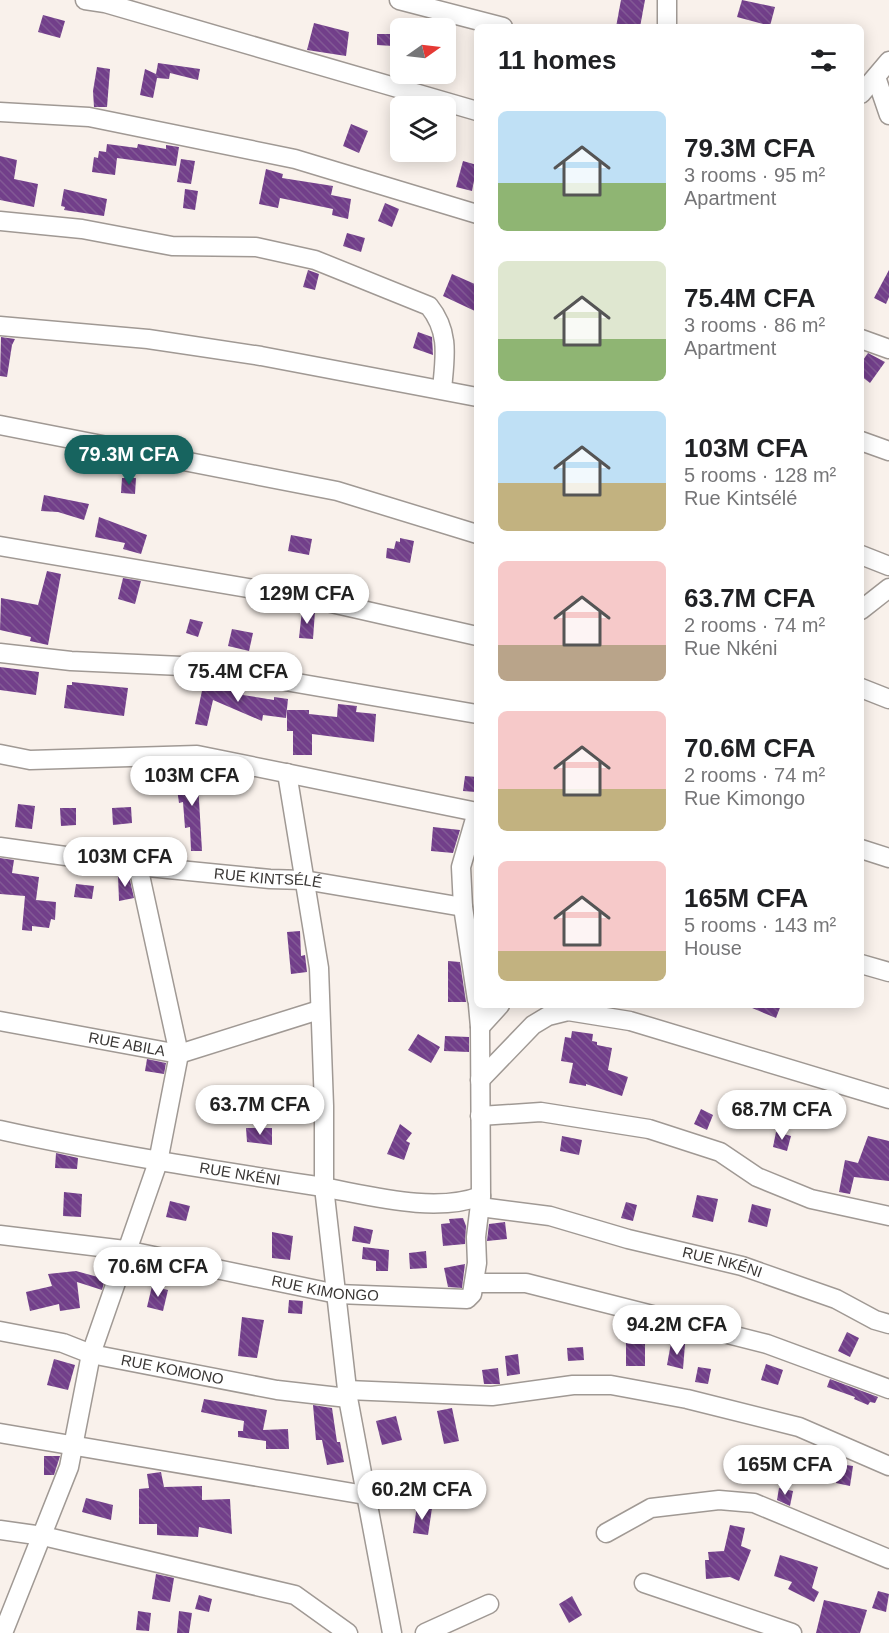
<!DOCTYPE html>
<meta charset="utf-8">
<style>
:root{--surface:#fff;--page:#f6f6f6;--text:#202124;--muted:#757577;--accent:#17645f}
body{margin:0;font-family:Arial,sans-serif;background:var(--page);color:var(--text);height:100vh;display:flex;flex-direction:column;font-size:22px;white-space:nowrap}
*{box-sizing:border-box;margin:0}
p{font-size:20px;color:var(--muted)}
.icon{flex:none;width:33px;height:33px;fill:none;stroke:currentColor;stroke-width:2;stroke-linecap:round;stroke-linejoin:round}
.map{position:relative;flex:1;overflow:hidden}
.side{position:absolute;left:474px;top:24px;width:390px;height:984px;display:flex;flex-direction:column;background:var(--surface);border-radius:9px;box-shadow:0 3px 15px #0003}
.side>*{flex:none}
.needle{width:39px;rotate:76deg}
.tools{position:absolute;left:390px;top:18px;display:grid;gap:12px}
.tools a{display:grid;place-items:center;width:66px;height:66px;border-radius:9px;background:var(--surface);box-shadow:0 3px 15px #0003;font-size:30px}
.price{position:absolute;translate:-50% -51px;padding:0 14px;border-radius:21px;background:#fff;color:#222;font-size:20px;line-height:39px;filter:drop-shadow(0 2px 3px #0008)}
.price::after{content:'';position:absolute;left:50%;top:36px;width:18px;height:14px;margin-left:-9px;background:inherit;clip-path:polygon(0 0,100% 0,50% 100%)}
.price.current{background:var(--accent);color:#fff}
ul{padding:0;list-style:none}
li{display:flex;align-items:center;gap:18px;height:150px;padding:0 24px}
li span{display:grid;place-items:center;flex:none;width:168px;height:120px;border-radius:9px;color:#555}
li>.icon{margin-inline-start:auto}
span .icon{width:72px;height:72px;fill:#fffc;stroke-width:1}
li b{font-size:26px}
h2{display:flex;justify-content:space-between;align-items:center;height:72px;padding:0 24px;font-size:26px}
.map>svg:first-child{display:block}
</style>
<div class="map">
<svg width="889" height="1633" viewBox="0 0 889 1633">
<defs>
<pattern id="building-back-hatch" width="6" height="6" patternUnits="userSpaceOnUse" patternTransform="scale(1.5)"><rect width="6" height="6" fill="#723f8a"/><path d="M-1 5l2 2M0 0l6 6M5-1l2 2" fill="none" stroke="#825995"/></pattern>
</defs>
<rect width="100%" height="100%" fill="#f9f1eb"/>
<g fill="url(#building-back-hatch)">
<path d="M621,0H645L640,27H616Z"/>
<path d="M742,0L775,7L770,26L737,17Z"/>
<path d="M43,15L65,21L60,38L38,32Z"/>
<path d="M314,23L349,32L346,56L307,50Z"/>
<path d="M377,34H393V46L377,45Z"/>
<path d="M158,63L200,69L198,80L170,73L169,79L157,78L153,98L140,95L145,69L156,74Z"/>
<path d="M97,67L110,69L107,107H94L93,91Z"/>
<path d="M351,124L368,131L359,153L343,146Z"/>
<path d="M107,144L137,148L138,144L166,149V145L179,147L176,166L117,158L115,175L92,172L94,157L98,158L99,151L106,152Z"/>
<path d="M0,156L17,160L14,179L38,184L34,207L0,200Z"/>
<path d="M181,159L195,161L191,184L177,182Z"/>
<path d="M463,161L477,165L472,191L456,187Z"/>
<path d="M266,169L283,174L282,178L333,186L331,195L351,199L348,219L332,215L333,209L280,198L278,208L259,204Z"/>
<path d="M64,189L107,199L104,216L64,210L65,207L61,206Z"/>
<path d="M185,189L198,191L195,210L183,208Z"/>
<path d="M385,203L399,209L392,227L378,221Z"/>
<path d="M347,233L365,238L361,252L343,246Z"/>
<path d="M308,270L319,274L315,290L303,287Z"/>
<path d="M889,270V297L886,304L874,298Z"/>
<path d="M452,274L477,285V312L443,296Z"/>
<path d="M418,332L432,337L433,355L413,348Z"/>
<path d="M1,337L15,339L12,345L7,377L0,376Z"/>
<path d="M868,353L885,362L870,383L861,376V363Z"/>
<path d="M122,478H136L135,494L121,493Z"/>
<path d="M44,495L89,504L84,520L58,512L41,511Z"/>
<path d="M99,517L147,535L141,554L123,549L125,543L95,537Z"/>
<path d="M291,535L312,539L309,555L288,551Z"/>
<path d="M400,538L414,541L410,563L386,558L387,548L394,549L396,541L400,542Z"/>
<path d="M47,571L61,574L48,645L30,641L31,637L0,630L1,598L38,605Z"/>
<path d="M123,578L141,581L135,604L118,599Z"/>
<path d="M302,610L315,611L313,639L299,638Z"/>
<path d="M190,619L203,622L198,637L186,633Z"/>
<path d="M232,629L253,633L249,651L228,646Z"/>
<path d="M0,667L39,672L36,695L0,690Z"/>
<path d="M207,679L217,681L216,685L232,691L235,684L246,689L243,695L274,700V697L288,699L286,718L263,715L262,721L213,700L207,726L195,724L203,686L205,687Z"/>
<path d="M72,682L128,688L124,716L64,708L67,685H72Z"/>
<path d="M338,704L357,706L356,712L376,714L374,742L312,734V755H293V731H287V710H309V714L337,717Z"/>
<path d="M197,766L202,851H191L190,827L185,828L183,802L179,803L177,789L186,788V767Z"/>
<path d="M465,776L477,777L476,792L463,791Z"/>
<path d="M18,804L35,806L32,829L15,827Z"/>
<path d="M131,807L132,823L113,825L112,808Z"/>
<path d="M60,808H76V825L61,826Z"/>
<path d="M433,827L460,830L453,853L431,851Z"/>
<path d="M0,858L14,860L12,873L39,877L36,900L56,902L55,920L51,919L49,928L32,926V931L22,930L25,896L0,894Z"/>
<path d="M118,875L129,876L134,898L119,901Z"/>
<path d="M76,884L94,886L92,899L74,897Z"/>
<path d="M300,931L301,956L305,955L307,972L291,974L287,932Z"/>
<path d="M448,961L460,962L466,1002H448Z"/>
<path d="M745,1005H781L776,1018Z"/>
<path d="M572,1031L593,1034L592,1041L597,1042V1045L612,1048L608,1070L628,1077L622,1096L586,1084V1086L569,1083L573,1063L561,1061L565,1037L571,1038Z"/>
<path d="M418,1034L440,1047L431,1063L408,1050Z"/>
<path d="M445,1036L469,1037V1052L444,1051Z"/>
<path d="M147,1059L166,1063L164,1074L145,1071Z"/>
<path d="M753,1094L767,1099L761,1113L747,1108Z"/>
<path d="M701,1109L713,1115L707,1130L694,1124Z"/>
<path d="M400,1124L412,1133L406,1141L410,1143L404,1160L387,1154Z"/>
<path d="M246,1128H272V1145L247,1142Z"/>
<path d="M776,1132L791,1136L787,1151L773,1147Z"/>
<path d="M562,1136L582,1140L579,1155L560,1151Z"/>
<path d="M868,1136L889,1141V1181L854,1177L850,1194L839,1192L845,1160L858,1163Z"/>
<path d="M56,1153L78,1158L77,1169L55,1168Z"/>
<path d="M64,1192L82,1194L81,1217L63,1216Z"/>
<path d="M697,1195L718,1199L713,1222L692,1217Z"/>
<path d="M170,1201L190,1206L186,1221L166,1217Z"/>
<path d="M626,1202L637,1205L633,1221L621,1218Z"/>
<path d="M752,1204L771,1209L767,1227L748,1222Z"/>
<path d="M463,1218L466,1226L465,1244L443,1246L441,1224L450,1223L449,1219Z"/>
<path d="M505,1222L507,1239L487,1241L489,1224Z"/>
<path d="M354,1226L373,1230L370,1244L352,1241Z"/>
<path d="M272,1232L293,1236L290,1260L272,1258Z"/>
<path d="M363,1247L389,1250L388,1271H376V1261L362,1259Z"/>
<path d="M426,1251L427,1268L410,1269L409,1253Z"/>
<path d="M465,1264L462,1288L448,1287L444,1268Z"/>
<path d="M76,1271L105,1279L102,1290L77,1282L80,1308L60,1311L59,1304L30,1311L26,1292L52,1286L48,1274Z"/>
<path d="M152,1286L168,1290L163,1311L147,1307Z"/>
<path d="M289,1300L303,1301L302,1314L288,1313Z"/>
<path d="M242,1317L264,1320L257,1358L238,1356Z"/>
<path d="M847,1332L859,1338L850,1357L838,1351Z"/>
<rect x="626" y="1342" width="19" height="24"/>
<path d="M671,1343L685,1344L683,1369L667,1365Z"/>
<path d="M583,1347L584,1360L568,1361L567,1348Z"/>
<path d="M518,1354L520,1374L507,1376L505,1356Z"/>
<path d="M54,1359L75,1365L68,1390L47,1385Z"/>
<path d="M766,1364L783,1370L778,1385L761,1380Z"/>
<path d="M698,1367L711,1369L708,1384L695,1382Z"/>
<path d="M498,1368L500,1384H484L482,1370Z"/>
<path d="M830,1379L878,1397L875,1403L870,1402L868,1405L854,1399L855,1397L827,1387Z"/>
<path d="M204,1399L267,1410L263,1430L288,1429L289,1449H266V1441L238,1437V1431H243L244,1421L201,1412Z"/>
<path d="M313,1405L332,1408L337,1442H340L344,1462L327,1465L322,1440H316Z"/>
<path d="M452,1408L459,1441L444,1444L437,1411Z"/>
<path d="M396,1416L402,1440L382,1445L376,1421Z"/>
<path d="M793,1449L811,1457L804,1475L786,1467Z"/>
<path d="M44,1456H60L54,1475H44Z"/>
<path d="M839,1464L853,1466L850,1486L836,1483Z"/>
<path d="M161,1472L164,1487L202,1486V1500L230,1499L232,1534L199,1527L198,1537L157,1535V1524H139V1489L149,1488L147,1474Z"/>
<path d="M779,1488L793,1491L790,1506L777,1500Z"/>
<path d="M86,1498L113,1505L111,1520L82,1512Z"/>
<path d="M417,1506L432,1508L428,1535L413,1533Z"/>
<path d="M730,1525L745,1528L741,1546L751,1550L739,1581L730,1577L706,1579L705,1560H709L708,1552L724,1551Z"/>
<path d="M780,1555L818,1567L812,1588L819,1592L814,1602L788,1589L792,1582L774,1576Z"/>
<path d="M156,1574L174,1578L170,1602L152,1599Z"/>
<path d="M878,1591L889,1594L886,1612L872,1608Z"/>
<path d="M199,1595L212,1599L209,1612L195,1609Z"/>
<path d="M572,1596L582,1615L569,1623L559,1604Z"/>
<path d="M824,1600L867,1610L860,1633H816Z"/>
<path d="M138,1611L151,1613L149,1631L136,1630Z"/>
<path d="M179,1611L192,1613L189,1633H177Z"/>
</g>
<g fill="none" stroke-linecap="round" stroke-linejoin="round">
<defs>
<g id="minor">
<path d="M85,0L105,3L477,111"/>
<path d="M399,0L503,27"/>
<path d="M667,0V27"/>
<path d="M876,77L889,115"/>
<path d="M861,94L889,61"/>
<path d="M0,112L89,117L295,159L477,214"/>
<path d="M0,221L82,229L172,246L256,247L315,260L429,306C450,332 445,357 442,389"/>
<path d="M0,326L148,339L261,356L477,397"/>
<path d="M861,339L889,349"/>
<path d="M0,425L337,491L477,534"/>
<path d="M861,441L889,451"/>
<path d="M0,546L318,600L477,636"/>
<path d="M861,555L889,566"/>
<path d="M861,610L889,588"/>
<path d="M0,653L71,661L204,667L477,714"/>
<path d="M861,688L889,699"/>
<path d="M0,754L30,760L197,755L477,812"/>
<path d="M287,773L319,968L324,1106V1187L348,1398L392,1633"/>
<path d="M477,812L461,867L463,907L477,1000"/>
<path id="s1" d="M0,847L138,866L270,879L304,880L463,907"/>
<path d="M861,849L889,858"/>
<path d="M861,964L889,972"/>
<path id="s2" d="M0,1021L179,1054L319,1010"/>
<path d="M480,1027L500,1005"/>
<path d="M480,1080L533,1025L548,1016L568,1011L630,1021L889,1099"/>
<path d="M480,1116L541,1112L649,1129L720,1152L757,1177L811,1199L889,1216"/>
<path id="s3" d="M0,1130C103,1153 206,1169 310,1185C362,1193 431,1215 481,1196"/>
<path id="s4" d="M480,1207L550,1216L628,1239L742,1266L836,1299L875,1320L889,1324"/>
<path id="s5" d="M0,1235L125,1250L337,1294L467,1299L472,1294L477,1263L476,1237L481,1196L480,1027L478,1005"/>
<path d="M474,1283H526L767,1344L889,1389"/>
<path id="s6" d="M0,1331L63,1343L91,1354L277,1390L348,1398"/>
<path d="M347,1390L492,1396L573,1385H611L687,1399L799,1427L889,1466"/>
<path d="M0,1433L365,1495"/>
<path d="M0,1530L43,1536L295,1595L348,1633"/>
<path d="M606,1533L651,1508L719,1500L754,1503L889,1559"/>
<path d="M644,1583L792,1633"/>
<path d="M3,1633L69,1467L91,1354L158,1162L179,1054L138,866"/>
<path d="M425,1633L489,1604"/>
</g>
</defs>
<use href="#minor" stroke="#a09994" stroke-width="21"/>
<use href="#minor" stroke="#fff" stroke-width="18"/>
</g>
<g text-anchor="middle" stroke-width="6" stroke-linejoin="round" paint-order="stroke">
<g font-size="15" fill="#393634" stroke="#fff">
<text dy="5" stroke="none"><textPath href="#s1" startOffset="270">RUE KINTSÉLÉ</textPath></text>
<text dy="5" stroke="none"><textPath href="#s2" startOffset="129">RUE ABILA</textPath></text>
<text dy="5" stroke="none"><textPath href="#s3" startOffset="244">RUE NKÉNI</textPath></text>
<text dy="5" stroke="none"><textPath href="#s4" startOffset="249">RUE NKÉNI</textPath></text>
<text dy="5" stroke="none"><textPath href="#s5" startOffset="330">RUE KIMONGO</textPath></text>
<text dy="5" stroke="none"><textPath href="#s6" startOffset="177">RUE KOMONO</textPath></text>
</g>
</g>
</svg>
<div class="tools">
<a><svg class="needle" viewBox="-14 -14 28 28"><path d="M0-13l5 13h-10z" fill="#e53935"/><path d="M0 13l5-13h-10z" fill="#757577"/></svg></a>
<a><svg class="icon" aria-label="layers" viewBox="0 0 24 24"><path d="M12 4l9 5-9 5-9-5zM3 14l9 5 9-5"/></svg></a>
</div>
<b class="price current" style="left:129px;top:486px">79.3M CFA</b>
<b class="price" style="left:307px;top:625px">129M CFA</b>
<b class="price" style="left:238px;top:703px">75.4M CFA</b>
<b class="price" style="left:192px;top:807px">103M CFA</b>
<b class="price" style="left:125px;top:888px">103M CFA</b>
<b class="price" style="left:260px;top:1136px">63.7M CFA</b>
<b class="price" style="left:782px;top:1141px">68.7M CFA</b>
<b class="price" style="left:158px;top:1298px">70.6M CFA</b>
<b class="price" style="left:677px;top:1356px">94.2M CFA</b>
<b class="price" style="left:785px;top:1496px">165M CFA</b>
<b class="price" style="left:422px;top:1521px">60.2M CFA</b>
<section class="side">
<h2>11 homes<svg class="icon" aria-label="filters" viewBox="0 0 24 24"><path d="M4 7h16M4 17h16"/><circle cx="9" cy="7" r="2"/><circle cx="15" cy="17" r="2"/></svg></h2>
<ul>
<li><span style="background:linear-gradient(#bfe0f5 60%,#8fb573 0)"><svg class="icon" aria-label="home" viewBox="0 0 24 24"><path d="M3 11l9-7 9 7M6 9v11h12V9"/></svg></span><div><b>79.3M CFA</b><p>3 rooms · 95 m²</p><p>Apartment</p></div></li>
<li><span style="background:linear-gradient(#dfe7d0 65%,#8fb573 0)"><svg class="icon" aria-label="home" viewBox="0 0 24 24"><path d="M3 11l9-7 9 7M6 9v11h12V9"/></svg></span><div><b>75.4M CFA</b><p>3 rooms · 86 m²</p><p>Apartment</p></div></li>
<li><span style="background:linear-gradient(#bfe0f5 60%,#c2b280 0)"><svg class="icon" aria-label="home" viewBox="0 0 24 24"><path d="M3 11l9-7 9 7M6 9v11h12V9"/></svg></span><div><b>103M CFA</b><p>5 rooms · 128 m²</p><p>Rue Kintsélé</p></div></li>
<li><span style="background:linear-gradient(#f6c9c9 70%,#b9a48a 0)"><svg class="icon" aria-label="home" viewBox="0 0 24 24"><path d="M3 11l9-7 9 7M6 9v11h12V9"/></svg></span><div><b>63.7M CFA</b><p>2 rooms · 74 m²</p><p>Rue Nkéni</p></div></li>
<li><span style="background:linear-gradient(#f6c9c9 65%,#c2b280 0)"><svg class="icon" aria-label="home" viewBox="0 0 24 24"><path d="M3 11l9-7 9 7M6 9v11h12V9"/></svg></span><div><b>70.6M CFA</b><p>2 rooms · 74 m²</p><p>Rue Kimongo</p></div></li>
<li><span style="background:linear-gradient(#f6c9c9 75%,#c2b280 0)"><svg class="icon" aria-label="home" viewBox="0 0 24 24"><path d="M3 11l9-7 9 7M6 9v11h12V9"/></svg></span><div><b>165M CFA</b><p>5 rooms · 143 m²</p><p>House</p></div></li>
</ul>
</section>
</div>
